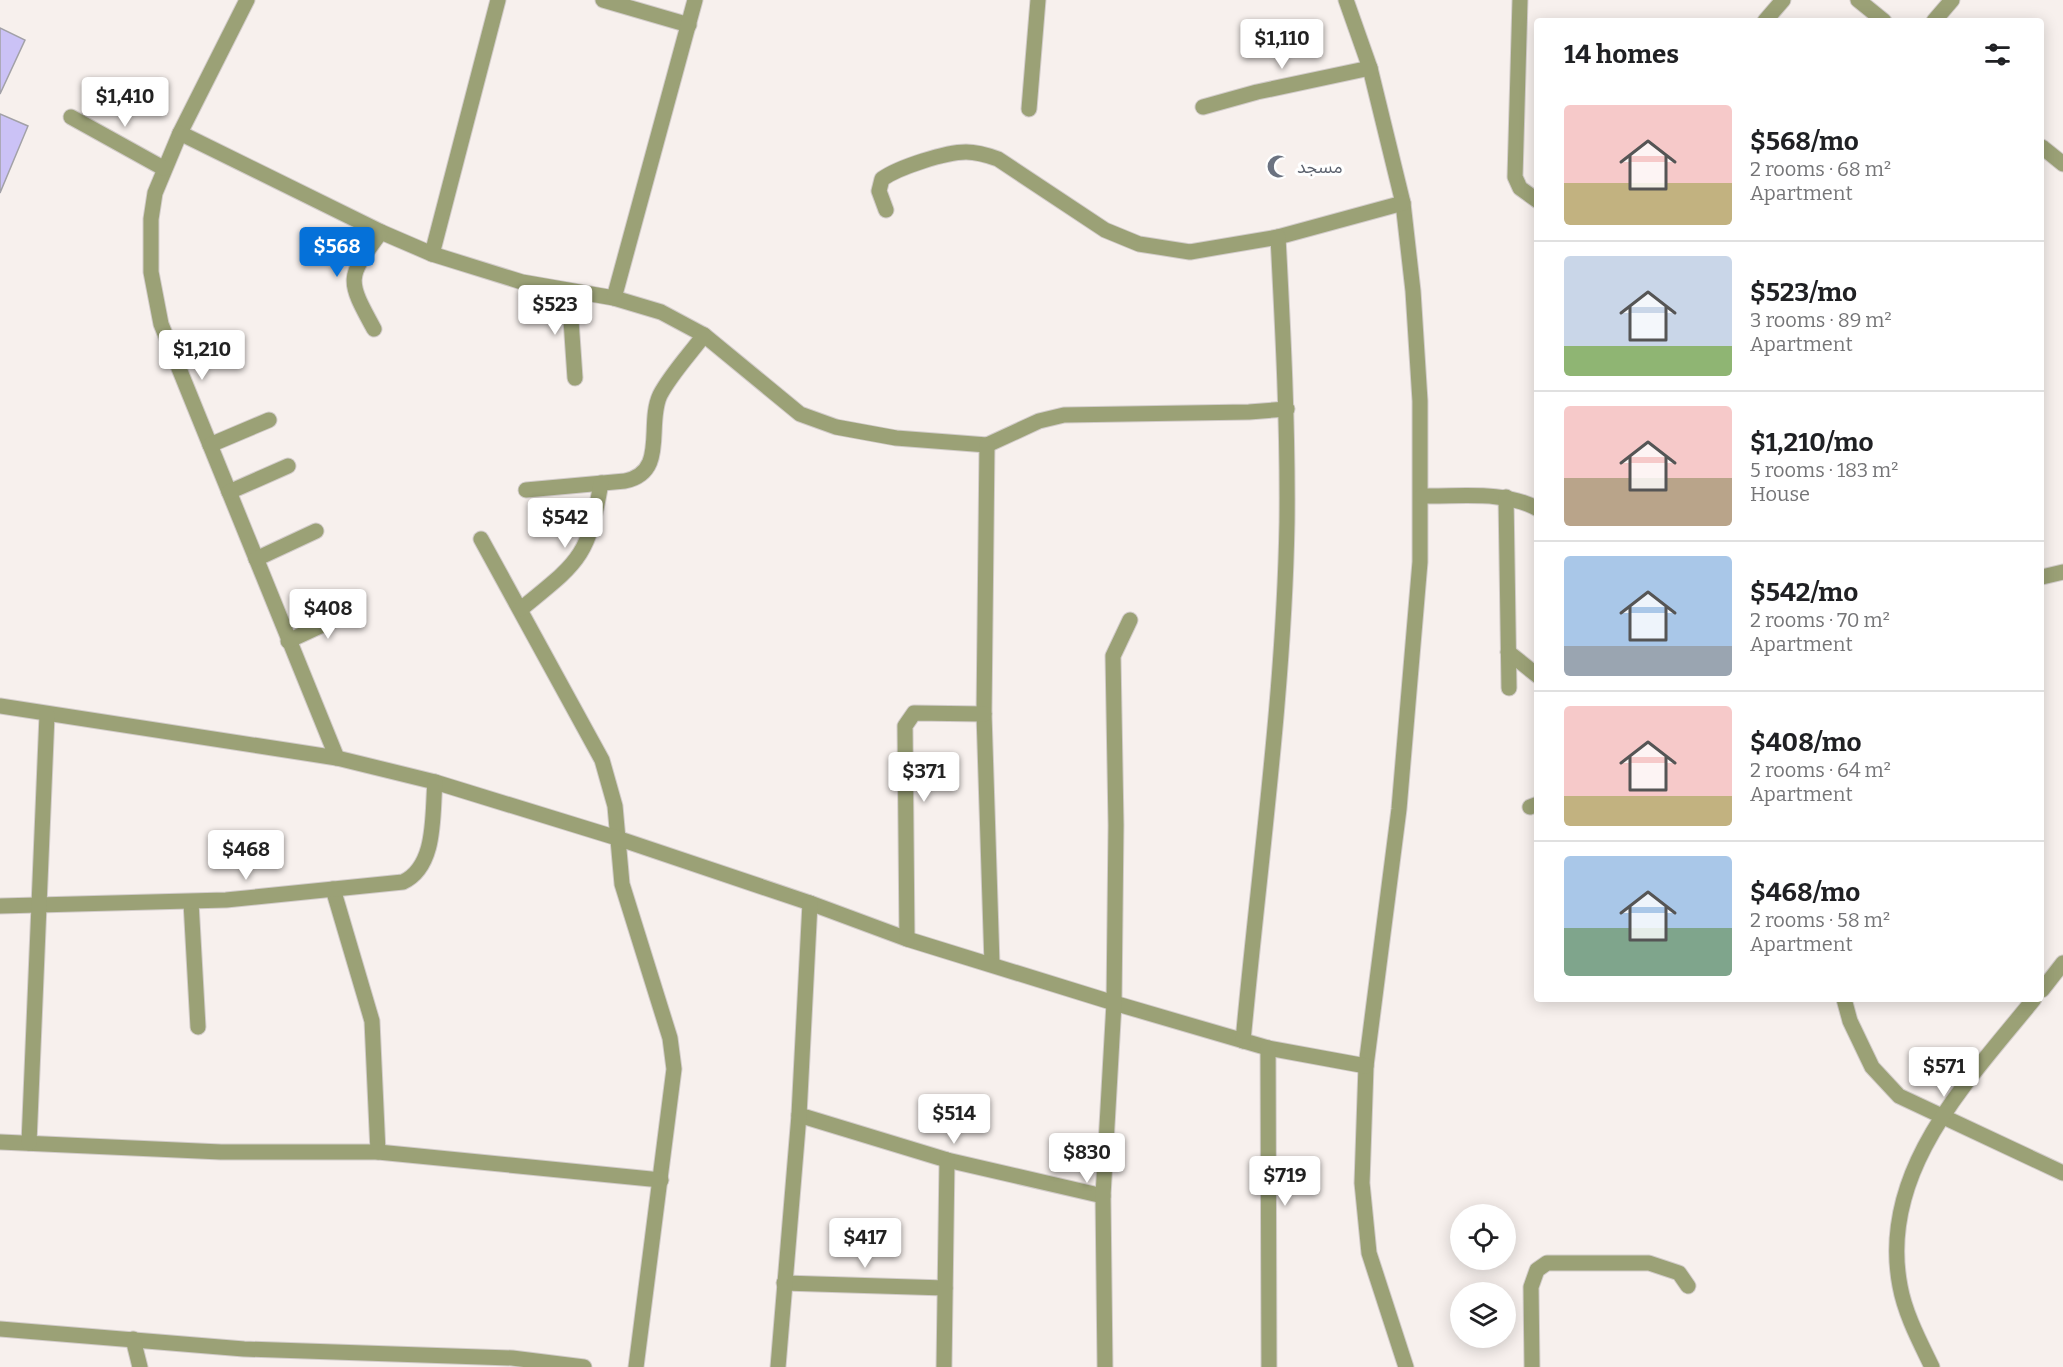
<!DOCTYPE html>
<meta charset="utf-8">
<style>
:root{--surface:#fff;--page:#f6f6f6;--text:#202124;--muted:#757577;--line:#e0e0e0;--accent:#0571d9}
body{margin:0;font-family:Bitter,"Noto Sans Arabic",serif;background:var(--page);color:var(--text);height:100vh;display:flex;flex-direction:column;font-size:22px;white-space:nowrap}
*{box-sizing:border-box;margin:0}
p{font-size:20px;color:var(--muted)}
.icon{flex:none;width:33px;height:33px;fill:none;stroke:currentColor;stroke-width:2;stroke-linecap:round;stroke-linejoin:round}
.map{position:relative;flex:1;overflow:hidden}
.sheet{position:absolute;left:1534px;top:18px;width:510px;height:984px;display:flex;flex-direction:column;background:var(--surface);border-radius:6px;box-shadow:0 3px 15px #0003}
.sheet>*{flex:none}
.controls{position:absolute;left:1450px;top:1204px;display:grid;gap:12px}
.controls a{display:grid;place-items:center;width:66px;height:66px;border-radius:50%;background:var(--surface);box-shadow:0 3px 15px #0003;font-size:30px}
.price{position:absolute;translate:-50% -51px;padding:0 14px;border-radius:6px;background:#fff;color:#222;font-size:20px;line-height:39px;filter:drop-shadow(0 2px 3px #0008)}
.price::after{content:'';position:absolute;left:50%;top:36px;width:18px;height:14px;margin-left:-9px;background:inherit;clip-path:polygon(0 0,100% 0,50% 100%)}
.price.on{background:var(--accent);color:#fff}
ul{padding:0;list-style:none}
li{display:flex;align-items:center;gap:18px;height:150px;padding:0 30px}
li+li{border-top:2px solid var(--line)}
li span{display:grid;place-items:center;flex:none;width:168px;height:120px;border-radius:6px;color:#555}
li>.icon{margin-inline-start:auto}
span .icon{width:72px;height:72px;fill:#fffc;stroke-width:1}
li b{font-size:26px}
h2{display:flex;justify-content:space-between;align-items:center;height:72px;padding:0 30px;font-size:26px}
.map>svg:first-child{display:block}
</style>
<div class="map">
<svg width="2063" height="1367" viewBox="0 0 2063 1367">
<rect width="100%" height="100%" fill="#f7f0ed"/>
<g fill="#cbc2f6" stroke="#a2a1a7" stroke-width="1.5">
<path d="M0,28L25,40L0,94Z"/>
<path d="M0,114L28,126L0,193Z"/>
</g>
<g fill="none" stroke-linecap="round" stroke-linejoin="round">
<defs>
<g id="minor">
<path d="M247,0L180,133L155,193L151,219V272L161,324L337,758"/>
<path d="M603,0L689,25"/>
<path d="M1346,0L1370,68L1403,203L1413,291L1420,401V562L1399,809L1366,1066L1362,1183L1369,1253L1406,1367"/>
<path d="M1520,0L1515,177L1520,188L1538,201"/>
<path d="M1858,0L1884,21"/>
<path d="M1765,21L1783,0"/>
<path d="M1934,21L1952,0"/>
<path d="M1203,107L1257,92L1370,68"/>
<path d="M1029,109L1038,0"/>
<path d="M71,117L163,168"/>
<path d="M180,133L381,232L432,254L522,282L614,298L661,312L704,335L800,414L836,427L896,438L987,445L1039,421L1064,415L1249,412L1287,409"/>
<path d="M2042,147L2063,164"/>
<path d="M886,210L879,191L882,179C899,167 946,152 966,152C978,152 987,155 998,159L1105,230L1139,244L1190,252L1278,237L1403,203"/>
<path d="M432,254L498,0"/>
<path d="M569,291L575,378"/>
<path d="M614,298L695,0"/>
<path d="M374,329C346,278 347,278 381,232"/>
<path d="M210,445L269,420"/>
<path d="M987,445L984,714L992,964"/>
<path d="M526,490L625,481C668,472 646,425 660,395C671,374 690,354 704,335"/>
<path d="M229,492L288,466"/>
<path d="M1422,496C1460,497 1504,490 1538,509"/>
<path d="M1506,497L1509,688"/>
<path d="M481,539L602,760L615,806L622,884L670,1038L674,1069L636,1367"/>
<path d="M256,559L316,531"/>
<path d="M2042,577L2063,572"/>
<path d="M521,609C578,562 588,559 601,483"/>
<path d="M288,641L355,610"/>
<path d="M1508,652L1538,676"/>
<path d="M0,706L337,758L435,782L617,838L810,903L907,939L1114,1003L1268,1048L1366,1066"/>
<path d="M1530,807L1538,804"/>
<path d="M333,889L372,1021L378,1152"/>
<path d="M191,902L198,1027"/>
<path d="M0,906L226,900L403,882C437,866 432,814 435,782"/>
<path d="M907,939L905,726L914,713L984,714"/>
<path d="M2042,990L2063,963"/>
<path d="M1844,999L1850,1021L1872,1067L1899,1096L2063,1173"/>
<path d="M1243,1041C1259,868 1284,695 1287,522C1288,427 1283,332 1278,237"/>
<path d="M1268,1048L1269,1367"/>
<path d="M799,1115L947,1160L1103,1196"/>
<path d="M0,1142L221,1152H378L661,1180"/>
<path d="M29,1143L47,715"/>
<path d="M784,1283L945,1288"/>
<path d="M0,1329L244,1349L512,1358L584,1367"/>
<path d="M133,1339L140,1367"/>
<path d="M778,1367L799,1115L810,903"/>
<path d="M944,1367L947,1160"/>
<path d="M1105,1367L1103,1196L1114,1003L1116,825L1113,656L1130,620"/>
<path d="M1532,1367L1531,1287L1537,1270L1547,1263H1649L1679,1273L1688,1286"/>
<path d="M1932,1367C1920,1342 1905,1314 1900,1286C1878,1171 1968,1081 2034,999"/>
</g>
</defs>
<use href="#minor" stroke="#d2ccca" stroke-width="17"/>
<use href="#minor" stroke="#9ba176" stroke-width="15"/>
</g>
<defs>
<symbol id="mosque-bare" viewBox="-9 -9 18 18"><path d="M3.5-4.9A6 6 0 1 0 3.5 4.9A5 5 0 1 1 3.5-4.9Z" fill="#6b7280" stroke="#fff" stroke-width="2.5" paint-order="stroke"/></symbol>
</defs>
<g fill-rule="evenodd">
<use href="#mosque-bare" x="1262" y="150" width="33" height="33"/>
</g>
<g text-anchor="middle" stroke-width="6" stroke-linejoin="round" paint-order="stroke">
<g font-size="18" fill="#5b616d" stroke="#fff" text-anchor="start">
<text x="1297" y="173">مسجد</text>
</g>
</g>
</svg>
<div class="controls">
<a><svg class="icon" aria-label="locate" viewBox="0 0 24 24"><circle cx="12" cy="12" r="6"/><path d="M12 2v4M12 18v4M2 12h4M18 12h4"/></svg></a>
<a><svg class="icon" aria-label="layers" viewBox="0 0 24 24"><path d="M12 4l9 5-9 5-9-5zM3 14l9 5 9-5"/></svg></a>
</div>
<b class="price" style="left:1282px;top:70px">$1,110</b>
<b class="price" style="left:125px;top:128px">$1,410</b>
<b class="price on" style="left:337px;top:278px">$568</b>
<b class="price" style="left:555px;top:336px">$523</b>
<b class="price" style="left:202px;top:381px">$1,210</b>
<b class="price" style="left:565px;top:549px">$542</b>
<b class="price" style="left:328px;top:640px">$408</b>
<b class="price" style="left:924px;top:803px">$371</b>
<b class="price" style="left:246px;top:881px">$468</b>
<b class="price" style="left:1944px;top:1098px">$571</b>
<b class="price" style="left:954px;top:1145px">$514</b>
<b class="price" style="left:1087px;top:1184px">$830</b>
<b class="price" style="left:1285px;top:1207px">$719</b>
<b class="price" style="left:865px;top:1269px">$417</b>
<section class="sheet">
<h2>14 homes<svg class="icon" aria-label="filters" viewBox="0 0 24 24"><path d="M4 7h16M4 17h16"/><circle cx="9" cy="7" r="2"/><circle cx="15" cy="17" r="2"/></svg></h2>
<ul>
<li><span style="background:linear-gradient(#f6c9c9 65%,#c2b280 0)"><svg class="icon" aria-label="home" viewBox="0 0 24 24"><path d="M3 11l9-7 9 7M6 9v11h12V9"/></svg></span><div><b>$568/mo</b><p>2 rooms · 68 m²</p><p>Apartment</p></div></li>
<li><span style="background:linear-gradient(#c9d6e8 75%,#8fb573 0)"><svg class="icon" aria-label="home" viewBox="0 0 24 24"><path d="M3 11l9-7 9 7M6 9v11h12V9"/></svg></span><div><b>$523/mo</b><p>3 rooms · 89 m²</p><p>Apartment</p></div></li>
<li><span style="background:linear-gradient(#f6c9c9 60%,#b9a48a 0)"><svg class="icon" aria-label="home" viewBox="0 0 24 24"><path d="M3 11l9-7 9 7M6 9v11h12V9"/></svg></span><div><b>$1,210/mo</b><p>5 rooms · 183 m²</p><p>House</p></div></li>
<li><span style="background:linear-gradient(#a9c7e8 75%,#9aa5b1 0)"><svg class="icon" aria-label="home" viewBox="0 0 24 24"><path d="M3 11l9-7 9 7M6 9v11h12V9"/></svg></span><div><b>$542/mo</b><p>2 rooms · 70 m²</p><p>Apartment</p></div></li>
<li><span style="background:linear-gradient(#f6c9c9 75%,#c2b280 0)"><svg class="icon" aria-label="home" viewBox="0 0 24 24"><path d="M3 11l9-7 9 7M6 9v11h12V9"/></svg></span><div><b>$408/mo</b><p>2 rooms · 64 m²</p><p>Apartment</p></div></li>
<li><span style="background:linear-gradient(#a9c7e8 60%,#7fa58c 0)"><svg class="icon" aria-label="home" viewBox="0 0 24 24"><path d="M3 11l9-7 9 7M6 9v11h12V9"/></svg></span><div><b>$468/mo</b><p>2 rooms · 58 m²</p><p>Apartment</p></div></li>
</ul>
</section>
</div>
